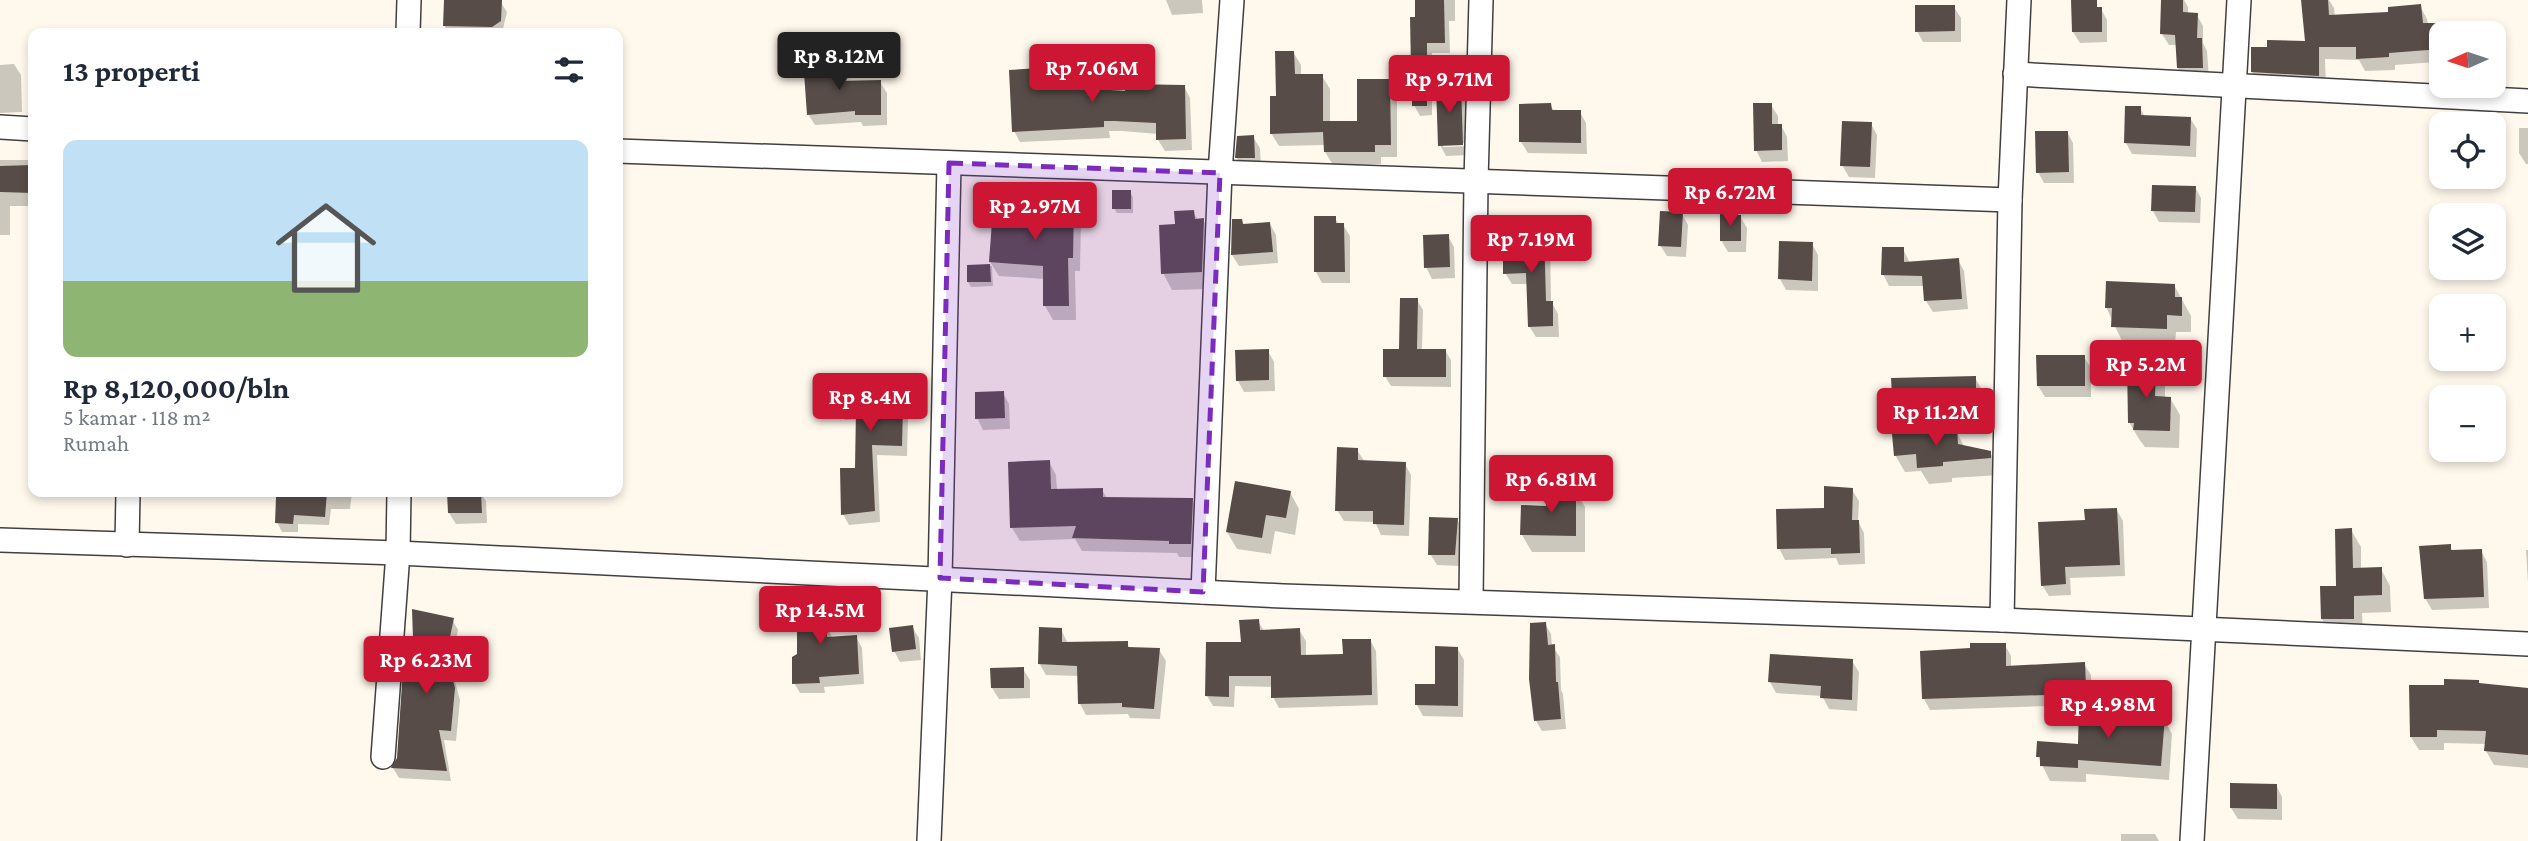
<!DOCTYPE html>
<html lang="id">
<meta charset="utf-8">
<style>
:root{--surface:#fff;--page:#f6f6f7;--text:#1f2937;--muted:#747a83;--accent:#cc1633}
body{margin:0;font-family:"Crimson Pro",serif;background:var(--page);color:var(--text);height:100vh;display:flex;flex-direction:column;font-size:26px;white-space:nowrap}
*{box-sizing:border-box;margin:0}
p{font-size:23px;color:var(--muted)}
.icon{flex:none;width:38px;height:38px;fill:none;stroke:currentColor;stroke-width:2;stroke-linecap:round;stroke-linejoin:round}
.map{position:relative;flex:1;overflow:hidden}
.drawer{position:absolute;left:28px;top:28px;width:595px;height:469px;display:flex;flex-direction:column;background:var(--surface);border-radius:14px;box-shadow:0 4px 10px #0003}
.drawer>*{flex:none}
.needle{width:46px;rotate:267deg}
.tools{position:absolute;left:2429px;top:21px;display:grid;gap:14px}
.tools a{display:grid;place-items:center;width:77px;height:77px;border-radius:14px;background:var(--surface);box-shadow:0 4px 10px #0003;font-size:35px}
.price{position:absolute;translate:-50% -60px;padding:0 16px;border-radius:7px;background:var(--accent);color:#fff;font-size:23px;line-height:46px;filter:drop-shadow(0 2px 4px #0008)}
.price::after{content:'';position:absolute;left:50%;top:42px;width:21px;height:16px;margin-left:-10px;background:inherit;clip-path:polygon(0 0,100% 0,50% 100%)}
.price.selected{background:#222;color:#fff}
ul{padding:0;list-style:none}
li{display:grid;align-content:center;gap:14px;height:371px;padding:0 35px}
li span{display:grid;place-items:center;height:217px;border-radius:14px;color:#555}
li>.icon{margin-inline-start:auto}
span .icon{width:126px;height:126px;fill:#fffc;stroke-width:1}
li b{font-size:30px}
h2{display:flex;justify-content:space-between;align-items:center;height:84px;padding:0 35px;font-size:30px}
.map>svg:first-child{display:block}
</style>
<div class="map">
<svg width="2528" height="841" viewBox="0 0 2528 841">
<rect width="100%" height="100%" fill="#fff9ed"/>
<g fill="#0003">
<path d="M445,0L500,1L507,12L502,33H449L444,25Z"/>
<path d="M1166,0H1202L1203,13L1172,15Z"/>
<path d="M1417,0H1455V21H1449L1450,53H1432V115L1420,116L1414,105Z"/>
<path d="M2163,0H2184L2188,7V14L2197,15L2203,26V43L2207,51L2209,79H2185L2178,68L2177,45H2169L2162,34Z"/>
<path d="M2303,0H2329L2334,8L2335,17L2390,14L2420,6L2427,19L2428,25L2460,24L2465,33H2441V76L2436,62L2395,65V70L2365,71L2359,60L2325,59L2326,88L2260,85L2252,72L2306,42Z"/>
<path d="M1954,7L1961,18V42H1923L1917,31Z"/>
<path d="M2101,9L2107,20V42L2080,43L2073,32Z"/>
<path d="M2494,44L2499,53L2501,83L2494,84Z"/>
<path d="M1293,52L1301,65V75L1322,76L1330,89V123L1359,122L1389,81L1397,94V157H1381V164L1333,165L1325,152V145L1279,146L1271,133L1278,98Z"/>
<path d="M822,58L828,68H833L840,83L880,82L887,93V125L863,126L861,122L815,125L808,114Z"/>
<path d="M14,64L21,75L22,112L0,113V65Z"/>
<path d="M1065,65L1072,76V89L1127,93L1184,86L1190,98L1192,150L1165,151L1158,140V134L1122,131H1109L1110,138L1020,142L1014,131L1041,70Z"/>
<path d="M1460,86L1466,97L1468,143L1443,144V147L1468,146V155L1446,156L1440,145Z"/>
<path d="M1550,105L1555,112H1580L1586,123L1587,154L1528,153L1521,142Z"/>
<path d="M1771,105L1778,116V126L1781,125L1787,137L1788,161L1762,162L1756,150Z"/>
<path d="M2140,108L2145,117L2190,118L2197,129L2196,157L2132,154L2126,143Z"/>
<path d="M1871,124L1877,135L1875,178L1849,177L1842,165Z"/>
<path d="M2519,128H2528V164H2526L2519,153Z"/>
<path d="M2067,132L2073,143L2074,183H2044L2038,172Z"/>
<path d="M1253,137L1260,148L1261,168L1243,169L1237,158Z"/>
<path d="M0,160H33V206H10V235H0Z"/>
<path d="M2195,187L2201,198L2200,223L2159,222L2153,211Z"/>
<path d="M1130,192L1133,197V213H1117L1114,208Z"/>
<path d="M1026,199L1031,207L1073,208L1081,222L1080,271H1075L1076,320H1053L1045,306V279L999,276L990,262Z"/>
<path d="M1193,212L1198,220H1203L1213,237L1211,289L1172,290L1163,273L1177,226Z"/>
<path d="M1682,214L1688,225L1686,257L1667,256L1660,245Z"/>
<path d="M1740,216L1747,228L1746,252H1728L1721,240Z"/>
<path d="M1335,218L1339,225H1343L1350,236V283H1322L1316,272Z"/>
<path d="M1241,220L1245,226L1270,224L1276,235L1278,263L1239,266L1232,255Z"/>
<path d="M1543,231L1550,243L1551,301L1558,314L1559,337H1536L1529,326L1528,284H1512L1505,273L1522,246Z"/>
<path d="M1448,236L1454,247L1455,278L1432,279L1426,267Z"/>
<path d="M1812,244L1818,255V291L1786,290L1780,279Z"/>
<path d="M1903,249L1910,263L1958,260L1964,271L1968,309L1933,312L1926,301L1925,286H1889L1883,274Z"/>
<path d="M992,266L993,286L971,287L968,282V267Z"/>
<path d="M2174,285L2191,316V332H2176L2175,345L2123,343L2106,307Z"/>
<path d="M1417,300L1423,310L1422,350H1445L1451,360V387L1391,386L1385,376L1400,350Z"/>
<path d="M1268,351L1274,362L1275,391L1244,392L1238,381Z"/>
<path d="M2084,357L2091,368V397H2045L2038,386Z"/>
<path d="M2129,365L2155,366L2165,383V398H2170L2180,415L2179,448L2145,447L2139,439L2129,422Z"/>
<path d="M904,376L910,387L911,418H908L907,456L877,455L880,522L849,525L843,514L856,469L857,419L845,420L839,409L858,384Z"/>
<path d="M1975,378L1981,388V418H1949L1943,408L1900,406L1894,395Z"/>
<path d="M1003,393L1009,404L1010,429L983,430L977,418Z"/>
<path d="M1956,431L1965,448L1990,452L2000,470V475L1952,478V482L1929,484L1921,471L1905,472L1895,455Z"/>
<path d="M1357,450L1365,462L1405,464L1411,475L1409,536L1381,535L1375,522L1344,521L1337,510Z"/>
<path d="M1049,462L1056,475L1057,490H1102L1107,498L1192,500L1199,513L1198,557H1179L1177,553L1082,551L1075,539L1020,541L1012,528L1010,464Z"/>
<path d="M1575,490L1585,507V552H1532L1522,535L1548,508Z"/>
<path d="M1852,490L1859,501L1858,521L1864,533L1865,564L1839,565L1836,558L1785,560L1779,548Z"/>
<path d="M299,492H352L350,509H331L329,525L298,524V532H282L277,522L300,498Z"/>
<path d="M448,492H480L486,501L487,523L456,524L449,513Z"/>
<path d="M1290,492L1299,509L1295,535L1275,531L1271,554L1237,549L1227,532Z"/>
<path d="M2116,509L2123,521L2125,576L2070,578L2071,595L2049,596L2042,585L2086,522Z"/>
<path d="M1457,519L1463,530L1460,566L1437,565L1430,554Z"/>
<path d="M2351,530L2361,547V569H2381L2390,586L2391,612L2362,613L2363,635L2332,636L2322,619L2338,588Z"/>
<path d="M2450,546L2453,552L2481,551L2487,562L2489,608L2432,610L2425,598Z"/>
<path d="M2526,550H2528V583Z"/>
<path d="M812,592L818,602L819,624H826L832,638L856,637L862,648L864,684L824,687L825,693H800L794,683L799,655V621L795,614Z"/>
<path d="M452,619L458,630L451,667L460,700L456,741L444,740L451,781L399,778L393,768L399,759L415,670Z"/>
<path d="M1258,621L1264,631L1299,630L1306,641V656L1345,655L1370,640L1376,651L1378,705L1279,708L1273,697V687L1235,686L1234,707L1213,706L1207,696Z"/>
<path d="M1545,624L1551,634L1552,646L1560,657L1561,690L1563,694L1566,729L1542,731L1536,721Z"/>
<path d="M912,627L919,638L921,660L900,662L894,651Z"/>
<path d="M1061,629L1068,644L1127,643L1130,649L1159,650L1166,661L1160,719L1130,718L1128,714L1086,715L1080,704L1079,676L1046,675L1039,663Z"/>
<path d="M2005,645L2011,656V667L2084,664L2091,675L2092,698L2050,699V706L1930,710L1924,699Z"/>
<path d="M1457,648L1464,660L1463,717L1423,716L1417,705L1437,685Z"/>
<path d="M1852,661L1859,672L1857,711L1829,709L1822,696L1776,693L1770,682Z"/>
<path d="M1023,669L1030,680V698L999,699L992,688Z"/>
<path d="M2480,685L2528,690V768L2494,765L2486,751L2487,744L2444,743V750H2419L2411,737Z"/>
<path d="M2107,707L2111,714L2164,719L2172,734L2169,780L2086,774V782L2050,781L2038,757L2080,746Z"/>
<path d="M2276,785L2282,797V820L2238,819L2231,808Z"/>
<path d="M2121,834H2155L2159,841H2121Z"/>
</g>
<g fill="#574c48">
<path d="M444,0H502L501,21L492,27L443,26Z"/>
<path d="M1415,0H1444L1445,43H1427V106H1412V89H1409V69H1411L1410,17H1415Z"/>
<path d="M2071,0H2097V7H2102V32H2072Z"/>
<path d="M2161,0H2183V12L2198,13L2197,38H2202L2203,68H2177L2175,35L2160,34Z"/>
<path d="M2301,0H2328L2329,15L2388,12V7L2421,4L2423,23H2441V49L2389,53V57L2356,59V47H2319V76L2251,72V47H2267V40L2305,41Z"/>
<path d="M1915,5H1955V31L1915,32Z"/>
<path d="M1275,51H1294L1295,74H1323V121H1357V79H1390L1391,145H1375V152H1324L1323,132L1270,134V96H1276Z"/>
<path d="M823,57L824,67L834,66L835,81L881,80V115H855V111L807,115L803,58Z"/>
<path d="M1066,63L1067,87L1125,91L1126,84L1185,85L1186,139L1156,140V123L1115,121H1104V127L1012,132L1009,70L1039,68V64Z"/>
<path d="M1436,85H1461L1463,145L1438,146Z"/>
<path d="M1551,103L1552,110H1581V143L1519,142V104Z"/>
<path d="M1753,103H1772V124H1782V150L1754,151Z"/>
<path d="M2125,106H2141V115L2191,117L2190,146L2124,143Z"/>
<path d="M1842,121L1872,122L1870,167L1840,166Z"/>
<path d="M2035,131H2068L2069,172L2036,173Z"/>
<path d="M1254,135L1255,158H1235L1237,136Z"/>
<path d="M33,165V193L0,192V166Z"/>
<path d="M2152,185L2196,186L2195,212L2151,211Z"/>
<rect x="1112" y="190" width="19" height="19"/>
<path d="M994,195L1027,198V205L1074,206L1073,258H1068L1069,306H1043V266L989,262Z"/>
<path d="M1194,210L1195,219L1204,218L1202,272L1161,274L1159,225L1175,224L1174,211Z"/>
<path d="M1660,211L1683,212L1681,247L1658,246Z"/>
<path d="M1720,214L1741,215V241H1720Z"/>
<path d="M1314,216H1336V223H1344L1345,272H1314Z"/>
<path d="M1232,219H1242L1243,224L1270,222L1273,252L1231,255Z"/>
<path d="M1520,230H1544L1546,301H1553V326L1528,327L1526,273L1503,274V245H1521Z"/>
<path d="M1449,234L1450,267L1424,268L1423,235Z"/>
<path d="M1779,241L1813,242L1812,281L1778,279Z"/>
<path d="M1882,247H1904V262L1959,258L1962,299L1924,301L1922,276L1881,275Z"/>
<path d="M990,264L991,282H967V265Z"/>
<path d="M2106,281L2175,284V297H2182V316L2167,315V329L2111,327L2112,308H2105Z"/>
<path d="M1400,298H1418L1417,349H1446V377H1383V349H1399Z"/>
<path d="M1269,349V380L1236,381L1235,350Z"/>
<path d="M2036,355H2085V386H2037Z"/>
<path d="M2127,363L2156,364L2155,396L2171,397L2170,431L2133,430L2134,423H2128Z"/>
<path d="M856,375H905L906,408H903L902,446L872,445L875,511L841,515L840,468H855L856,409L837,410L835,384L856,383Z"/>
<path d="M1976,376V408H1941V398H1909V395L1892,396L1891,378Z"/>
<path d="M1004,391L1005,418L975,419V392Z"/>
<path d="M1957,429L1958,444L1991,451V458L1943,462V466L1917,468L1916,454L1894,456L1892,434Z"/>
<path d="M1337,447L1358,448V460L1406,462L1404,525L1373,524V511H1335Z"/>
<path d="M1050,460L1051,489L1103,488V497L1193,498L1191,544H1169V541L1072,538L1076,526L1010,528L1008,462Z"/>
<path d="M1235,481L1291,491L1286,518L1266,515L1262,538L1226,532Z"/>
<path d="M1824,486L1853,488L1852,520H1859L1860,553L1831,554V548L1777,549L1776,509L1824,508Z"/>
<path d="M1547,488H1576V536L1520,535L1521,505L1546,506Z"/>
<path d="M296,492H327L325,517L294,515L293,524L275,523L276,497H295Z"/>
<path d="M447,492H481L482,513H448Z"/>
<path d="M2117,508L2120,565L2065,567L2066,584L2041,586L2038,522L2085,520L2084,509Z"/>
<path d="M1429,517L1458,518L1455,555H1428Z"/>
<path d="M2352,528L2353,568L2382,567V595L2354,596V619H2321L2320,586H2336L2335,529Z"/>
<path d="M2451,544V550L2482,549L2484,597L2424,599L2419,546Z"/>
<path d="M813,590L815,623H827V637L857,635L859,674L819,677L820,683L792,684V657L797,654V614H793L792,591Z"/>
<path d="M412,609L454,618L446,656L455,688L451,731L439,730L447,771L391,768L397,758L403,669H414Z"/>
<path d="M1259,619L1260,630L1300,628L1301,655L1343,654L1342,639H1371L1372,695L1271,698V676H1229V697L1205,696L1206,642H1241L1239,620Z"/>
<path d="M1546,622L1548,645L1555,644L1556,682H1558L1561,719L1534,721L1529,679L1530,623Z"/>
<path d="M913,625L916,649L892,652L889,628Z"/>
<path d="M1039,627L1062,628V642L1128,641V647L1160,648L1154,709L1122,707V703L1078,704L1077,666L1038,664Z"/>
<path d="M1970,643H2006V666L2085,662L2086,687L2045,688V695L1922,699L1920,651L1970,648Z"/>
<path d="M1435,646L1458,647V706L1415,705V684H1435Z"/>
<path d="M1770,654L1853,659L1852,700L1820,698L1821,686L1768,682Z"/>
<path d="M1024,667V688H991L990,668Z"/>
<path d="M2444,679L2479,680V683L2528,688V755L2484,751L2486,731L2437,730V737H2410L2409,685H2444Z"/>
<path d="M2079,705H2108V712L2165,717L2161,766L2078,760V768L2040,766V757H2036L2037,741L2078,744Z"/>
<path d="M2230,783L2277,784V809L2230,808Z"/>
</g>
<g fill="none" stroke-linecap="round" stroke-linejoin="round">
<defs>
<g id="minor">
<path d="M408,33L409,0"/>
<path d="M2015,74L2528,101"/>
<path d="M0,127L33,129"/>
<path d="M618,151L2010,200"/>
<path d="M0,540L398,553L1283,596L2002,620L2528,644"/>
<path d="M127,545L128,492"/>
<path d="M1203,592L1220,173L1232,0"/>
<path d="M1471,600L1476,181L1481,0"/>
<path d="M2002,620L2010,200L2019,0"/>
<path d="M383,757L398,553L399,492"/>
<path d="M929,841L940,578L949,163"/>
<path d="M2192,841L2239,0"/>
</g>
</defs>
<use href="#minor" stroke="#404040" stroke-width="26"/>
<use href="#minor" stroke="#fff" stroke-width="23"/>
</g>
<path fill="#7b2cbf" fill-opacity="0.2" stroke="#7b2cbf" stroke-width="5" stroke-dasharray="14 9" stroke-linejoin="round" d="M949,163L1220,173L1203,592L940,578Z"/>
</svg>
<div class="tools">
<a><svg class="needle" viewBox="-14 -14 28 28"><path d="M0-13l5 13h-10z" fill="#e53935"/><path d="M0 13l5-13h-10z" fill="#747a83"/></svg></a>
<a><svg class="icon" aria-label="locate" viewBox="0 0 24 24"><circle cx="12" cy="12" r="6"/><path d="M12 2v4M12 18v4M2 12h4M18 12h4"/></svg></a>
<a><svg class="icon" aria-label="layers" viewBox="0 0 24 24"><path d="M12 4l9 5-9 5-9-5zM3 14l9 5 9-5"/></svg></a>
<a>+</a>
<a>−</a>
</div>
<b class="price selected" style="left:839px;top:92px">Rp 8.12M</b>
<b class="price" style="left:1092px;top:104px">Rp 7.06M</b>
<b class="price" style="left:1449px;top:115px">Rp 9.71M</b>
<b class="price" style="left:1730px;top:228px">Rp 6.72M</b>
<b class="price" style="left:1035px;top:242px">Rp 2.97M</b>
<b class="price" style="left:1531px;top:275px">Rp 7.19M</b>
<b class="price" style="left:2146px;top:400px">Rp 5.2M</b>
<b class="price" style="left:870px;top:433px">Rp 8.4M</b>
<b class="price" style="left:1936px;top:448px">Rp 11.2M</b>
<b class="price" style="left:1551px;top:515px">Rp 6.81M</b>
<b class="price" style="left:820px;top:646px">Rp 14.5M</b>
<b class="price" style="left:426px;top:696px">Rp 6.23M</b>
<b class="price" style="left:2108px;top:740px">Rp 4.98M</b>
<section class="drawer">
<h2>13 properti<svg class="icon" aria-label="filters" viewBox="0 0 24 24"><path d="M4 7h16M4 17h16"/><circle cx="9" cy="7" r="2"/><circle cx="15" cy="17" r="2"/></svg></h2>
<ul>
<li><span style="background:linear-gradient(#bfe0f5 65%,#8fb573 0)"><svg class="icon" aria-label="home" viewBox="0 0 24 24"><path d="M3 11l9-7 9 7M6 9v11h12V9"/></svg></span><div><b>Rp 8,120,000/bln</b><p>5 kamar · 118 m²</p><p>Rumah</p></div></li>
</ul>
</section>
</div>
